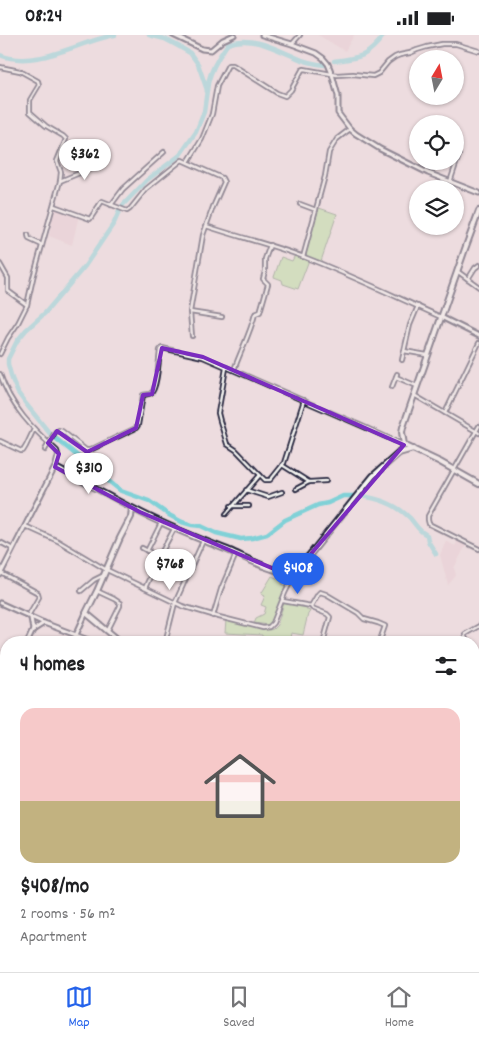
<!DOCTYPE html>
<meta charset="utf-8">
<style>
:root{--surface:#fff;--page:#f2f2f2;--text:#202124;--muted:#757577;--line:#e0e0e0;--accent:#2563eb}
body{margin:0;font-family:Dekko,sans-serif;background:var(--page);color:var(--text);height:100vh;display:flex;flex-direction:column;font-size:19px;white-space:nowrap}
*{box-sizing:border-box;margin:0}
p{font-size:16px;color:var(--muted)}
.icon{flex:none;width:28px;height:28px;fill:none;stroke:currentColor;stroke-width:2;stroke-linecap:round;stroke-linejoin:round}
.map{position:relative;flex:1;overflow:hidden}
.panel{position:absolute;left:0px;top:601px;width:480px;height:336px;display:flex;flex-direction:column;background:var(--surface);border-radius:20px 20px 0 0;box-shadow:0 1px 4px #0004}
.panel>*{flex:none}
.needle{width:32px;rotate:10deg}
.controls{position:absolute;left:409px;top:15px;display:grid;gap:10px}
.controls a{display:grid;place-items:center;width:55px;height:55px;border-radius:50%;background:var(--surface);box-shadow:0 1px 4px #0004;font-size:25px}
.price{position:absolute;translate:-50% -42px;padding:0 11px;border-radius:18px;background:#fff;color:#222;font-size:16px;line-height:32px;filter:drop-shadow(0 1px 2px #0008)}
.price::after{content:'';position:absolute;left:50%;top:30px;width:15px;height:11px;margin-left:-8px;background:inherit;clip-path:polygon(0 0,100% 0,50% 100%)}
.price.selected{background:var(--accent);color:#fff}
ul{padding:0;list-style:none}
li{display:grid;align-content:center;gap:10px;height:265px;padding:0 20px}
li+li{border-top:1px solid var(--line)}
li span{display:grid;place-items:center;height:155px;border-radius:15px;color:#555}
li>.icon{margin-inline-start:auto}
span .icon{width:90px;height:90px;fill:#fffc;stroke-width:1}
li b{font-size:21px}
h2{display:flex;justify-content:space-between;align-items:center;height:60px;padding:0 20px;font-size:21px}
.status{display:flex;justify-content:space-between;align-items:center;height:35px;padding:0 25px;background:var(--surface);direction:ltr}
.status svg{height:14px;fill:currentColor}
.tab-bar{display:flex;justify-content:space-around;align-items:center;height:70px;border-top:1px solid var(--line);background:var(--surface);font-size:14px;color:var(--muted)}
.tab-bar a{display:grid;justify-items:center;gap:2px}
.tab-bar .selected{color:var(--accent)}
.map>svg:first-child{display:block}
</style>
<div class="status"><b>08:24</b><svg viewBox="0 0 49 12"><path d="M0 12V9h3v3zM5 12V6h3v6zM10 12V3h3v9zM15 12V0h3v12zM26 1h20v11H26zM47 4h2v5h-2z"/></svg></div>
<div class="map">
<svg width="479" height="937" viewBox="0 0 479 937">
<rect width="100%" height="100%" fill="#eddcdf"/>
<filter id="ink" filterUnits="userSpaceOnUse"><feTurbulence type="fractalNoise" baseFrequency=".02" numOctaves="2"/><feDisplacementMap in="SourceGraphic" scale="10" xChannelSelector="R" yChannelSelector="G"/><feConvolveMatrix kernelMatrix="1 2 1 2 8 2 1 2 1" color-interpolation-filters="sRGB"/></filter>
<g filter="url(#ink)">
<g fill="#e7cad2">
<path d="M318,0H354L345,16Z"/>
<path d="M55,172L79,180L72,210L49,201Z"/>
<path d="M458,505L466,510L454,533L456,540L455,542L448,550L440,520L446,506L455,511Z"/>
</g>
<g fill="#b3dd9a" stroke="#6a806a">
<path d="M319,173L337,179L321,226L304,221Z"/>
<path d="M295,220L309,225L298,254L283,249L282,245L274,242L281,222L292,226Z"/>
<path d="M272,541L283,546L282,549L287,551L274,581L269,590L254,588L256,583L264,579L266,572L261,570L265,561L261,559Z"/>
<path d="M284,568L307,572V575L310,576L309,578L308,579L303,600L291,598L290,603H286L284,607H262V600L225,598L226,585L269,595L273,594L277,590Z"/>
</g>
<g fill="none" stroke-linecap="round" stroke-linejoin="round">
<g stroke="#80d1d7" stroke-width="4.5">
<path d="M0,20C36,35 79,6 115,0"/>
<path d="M334,26C360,23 368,22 384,0"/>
<path d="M207,55C208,43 213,32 219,22C222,18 225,12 228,9C250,0 274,13 295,22C303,26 316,29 325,30"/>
<path d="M51,400L26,369L18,358L12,344L8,329V324L17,306L26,295L45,278L85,231L114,188L121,172L147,145L180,120L196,97L204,77L207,55L198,29L190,18L178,11L165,4L149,0"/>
<path d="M54,402L121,456L149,466L169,480L182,487L192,490L201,491L216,498L241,504L252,503L267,499L285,485L318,470L328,468L343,461H354"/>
<path d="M360,461C378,463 397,470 410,483C416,490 419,497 427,500L428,506L436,519"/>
<path d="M312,931L318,937"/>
<path d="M228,937L238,931"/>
</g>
<defs>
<g id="minor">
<path d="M292,9L300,0"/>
<path d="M0,32L20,36L38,46L39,50L30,65V77L46,91L63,101L66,104L57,126L61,137L60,146L33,243L27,270L18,288L8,303L0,319"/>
<path d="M188,127L202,104L212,79L217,51L228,30H233L277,58L285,61L291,55L302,35L304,34L337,40L353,39L373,41L379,38L388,27L395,22L400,20L410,18L417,15L427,12L442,9H456L479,16"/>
<path d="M60,146L104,128"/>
<path d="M450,147L459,120"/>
<path d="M300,169L316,175"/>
<path d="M111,170L123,154L164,117"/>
<path d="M54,171L90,184L102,166L127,176L130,174L146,154L182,125L222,143L224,147L213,172L203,200L190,277L192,301"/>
<path d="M206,191C239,202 272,210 304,222C351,240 396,262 441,282"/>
<path d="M28,200L29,204L42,210"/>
<path d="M303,222L325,141L329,117L337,104L350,94"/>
<path d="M0,229L8,243V256L27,270"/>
<path d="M457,236L479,252"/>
<path d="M468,244L475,233L479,230"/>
<path d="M190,277L222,282"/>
<path d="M404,316L427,320"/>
<path d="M402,325L410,290L418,271"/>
<path d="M226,333L218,378L220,386L227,409L236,415L262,442L265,445H270L272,443L284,428L304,365"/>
<path d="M234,335C241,315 250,299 255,279L260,277L268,249L263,244L265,236V224L270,210"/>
<path d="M0,339C10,371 33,394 57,416L58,420L55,432"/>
<path d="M396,342L417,351"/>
<path d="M392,352L397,339"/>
<path d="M414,360L479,398"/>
<path d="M445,378L479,308"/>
<path d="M479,391L428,481V485L429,489L479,514"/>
<path d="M0,406L21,416H23L26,411L34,394"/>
<path d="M45,415L55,397L59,395L62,396L86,415H90L136,393L138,390L143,360C146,359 149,360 151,358C157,355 159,323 160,315L162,313L203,322L362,391L404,410"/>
<path d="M282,430L309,447"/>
<path d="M296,454L309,447L326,446"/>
<path d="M246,455L268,462L282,457"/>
<path d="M231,471H249"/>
<path d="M226,479L260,440"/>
<path d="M25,491L58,506L105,534L182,571L219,582L263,593L269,592L273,588L285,558L297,534"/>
<path d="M0,507L13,514"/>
<path d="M142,513L159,522"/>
<path d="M147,516L161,488"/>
<path d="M1,538L38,558L39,562L28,581"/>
<path d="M145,553L159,522L174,494"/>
<path d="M81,556L94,545L102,541"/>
<path d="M97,556L114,564L120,568V571L108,595"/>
<path d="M283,566L311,571"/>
<path d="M213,581L221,554L236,519"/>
<path d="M73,608L76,600L98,608"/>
<path d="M165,608L175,568L203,506"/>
<path d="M323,608L330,582L327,579L312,573L311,571L318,559L320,557L326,559L358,578L364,584L378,588L385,591L379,608"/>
<path d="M468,608L465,602V599L479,591"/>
<path d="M474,621C478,632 479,641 474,651"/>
<path d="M0,645L6,648"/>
<path d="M0,678L6,682"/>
<path d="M474,740L479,742"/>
<path d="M474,768L479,762"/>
<path d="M0,812L6,811"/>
<path d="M474,865H476L479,867"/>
<path d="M24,931L42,937"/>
<path d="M14,937L17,931"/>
<path d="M115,937L116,931"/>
</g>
<g id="tertiary">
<path d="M173,0L202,14L211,15L223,5L234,0"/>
<path d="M262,0L292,9L316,18L323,23L328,29L332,39L338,61V78L350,94L356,99L380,114L428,138L479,158"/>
<path d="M441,282L479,301"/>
<path d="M0,540L55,432L132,473"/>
<path d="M0,568L44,588L76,600L86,578"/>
<path d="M31,583L33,595"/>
<path d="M27,608L33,595L44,588"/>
<path d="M0,662L6,649"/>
<path d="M122,937L143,931"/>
</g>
<g id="secondary">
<path d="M404,410L440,427L479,449"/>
<path d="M399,418L413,414"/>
<path d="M122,608L86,578L97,556L120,503L131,482L132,473C163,490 197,503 230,516C246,523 272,537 288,537C295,536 300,532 304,527L356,462L373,441L399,418L404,410L402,397L403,392L465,214L479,176"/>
<path d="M474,918L479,922"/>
</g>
</defs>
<use href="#minor" stroke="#22223b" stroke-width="6"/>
<use href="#tertiary" stroke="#22223b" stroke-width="7"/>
<use href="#secondary" stroke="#22223b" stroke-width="8"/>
<use href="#minor" stroke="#f6f6f2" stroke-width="2.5"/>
<use href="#tertiary" stroke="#f6f6f2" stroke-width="3"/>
<use href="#secondary" stroke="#f6f6f2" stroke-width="4"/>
</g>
</g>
<path d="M0 0H479V937H0ZM162,313L203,322L404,410L304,527L290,537L274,534L140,477L55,432L59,419L48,408L57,396L87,417L136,393L143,360L152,359Z" fill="#eddcdf" fill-opacity=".55" fill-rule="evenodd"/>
<path fill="none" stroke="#7b2cbf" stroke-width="4" stroke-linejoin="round" d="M162,313L203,322L404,410L304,527L290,537L274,534L140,477L55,432L59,419L48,408L57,396L87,417L136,393L143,360L152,359Z"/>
</svg>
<div class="controls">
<a><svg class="needle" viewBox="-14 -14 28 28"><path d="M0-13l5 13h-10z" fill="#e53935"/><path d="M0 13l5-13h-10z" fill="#757577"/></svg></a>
<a><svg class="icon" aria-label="locate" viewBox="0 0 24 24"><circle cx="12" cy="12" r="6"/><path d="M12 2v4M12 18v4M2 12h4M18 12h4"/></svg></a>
<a><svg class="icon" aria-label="layers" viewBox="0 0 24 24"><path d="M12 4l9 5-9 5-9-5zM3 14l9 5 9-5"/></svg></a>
</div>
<b class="price" style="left:85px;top:146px">$362</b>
<b class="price" style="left:89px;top:460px">$310</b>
<b class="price" style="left:170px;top:556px">$768</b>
<b class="price selected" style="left:298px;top:560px">$408</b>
<section class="panel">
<h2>4 homes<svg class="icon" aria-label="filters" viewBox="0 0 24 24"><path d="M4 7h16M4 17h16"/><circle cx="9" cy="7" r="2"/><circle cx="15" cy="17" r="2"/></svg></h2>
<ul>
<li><span style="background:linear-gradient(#f6c9c9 60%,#c2b280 0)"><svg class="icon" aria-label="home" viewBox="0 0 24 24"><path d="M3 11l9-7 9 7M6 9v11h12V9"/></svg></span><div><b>$408/mo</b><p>2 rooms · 56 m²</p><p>Apartment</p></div></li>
</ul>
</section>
</div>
<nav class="tab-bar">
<a class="selected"><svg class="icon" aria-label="map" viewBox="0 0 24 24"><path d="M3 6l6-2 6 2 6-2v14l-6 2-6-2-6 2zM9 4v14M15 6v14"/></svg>Map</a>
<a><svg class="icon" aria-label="saved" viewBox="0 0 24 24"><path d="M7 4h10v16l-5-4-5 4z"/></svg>Saved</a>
<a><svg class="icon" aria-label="home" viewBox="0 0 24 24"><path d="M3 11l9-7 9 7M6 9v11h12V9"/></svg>Home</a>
</nav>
